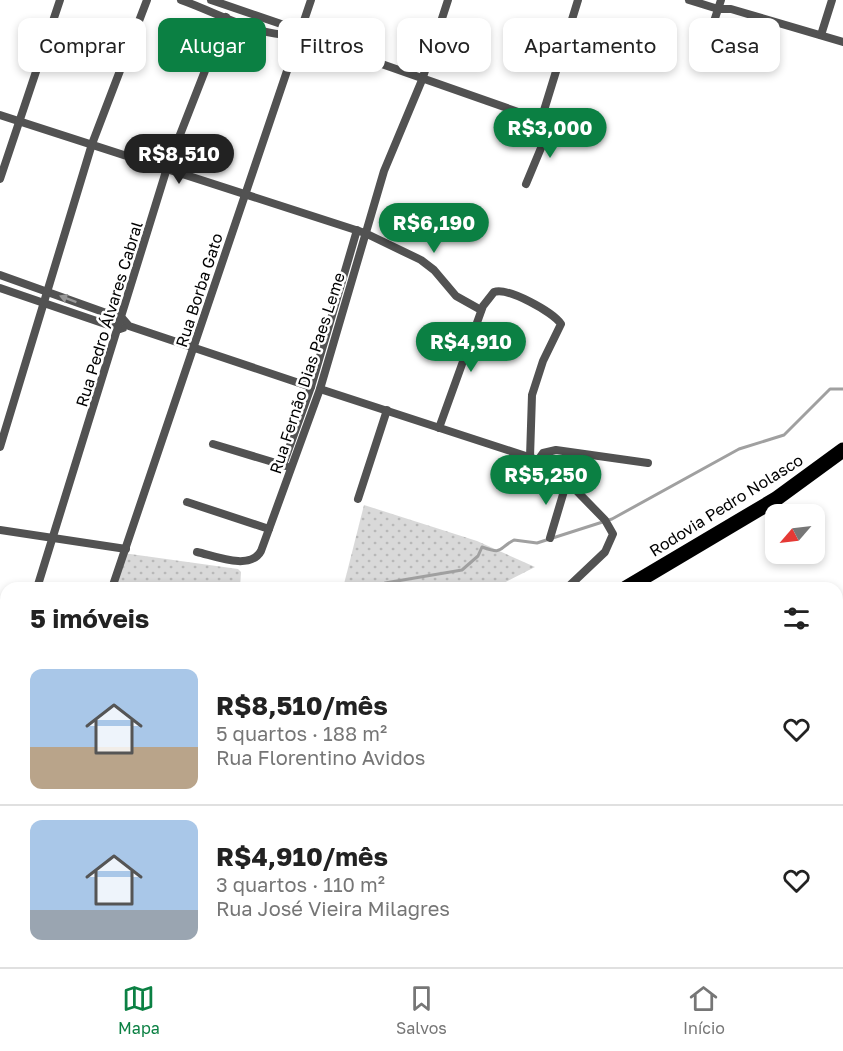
<!DOCTYPE html>
<html lang="pt">
<meta charset="utf-8">
<style>
:root{--surface:#fff;--page:#f2f2f2;--text:#222;--muted:#767676;--line:#e0e0e0;--accent:#0b8043}
body{margin:0;font-family:"Golos Text",sans-serif;background:var(--page);color:var(--text);height:100vh;display:flex;flex-direction:column;font-size:22px;white-space:nowrap}
*{box-sizing:border-box;margin:0}
p{font-size:20px;color:var(--muted)}
.icon{flex:none;width:33px;height:33px;fill:none;stroke:currentColor;stroke-width:2;stroke-linecap:round;stroke-linejoin:round}
.map{position:relative;flex:1;overflow:hidden}
.panel{position:absolute;left:0px;top:582px;width:843px;height:386px;display:flex;flex-direction:column;background:var(--surface);border-radius:18px 18px 0 0;box-shadow:0 3px 9px #0003}
.panel>*{flex:none}
.top-card{position:absolute;left:18px;top:18px;width:807px;height:54px;display:flex;gap:12px}
.needle{width:39px;rotate:242deg}
.controls{position:absolute;left:765px;top:504px;display:grid;gap:12px}
.controls a{display:grid;place-items:center;width:60px;height:60px;border-radius:12px;background:var(--surface);box-shadow:0 3px 9px #0003;font-size:30px}
.price{position:absolute;translate:-50% -51px;padding:0 14px;border-radius:21px;background:var(--accent);color:#fff;font-size:20px;line-height:39px;filter:drop-shadow(0 2px 3px #0008)}
.price::after{content:'';position:absolute;left:50%;top:36px;width:18px;height:14px;margin-left:-9px;background:inherit;clip-path:polygon(0 0,100% 0,50% 100%)}
.price.current{background:#222;color:#fff}
ul{padding:0;list-style:none}
li{display:flex;align-items:center;gap:18px;height:150px;padding:0 30px}
li+li{border-top:2px solid var(--line)}
li span{display:grid;place-items:center;flex:none;width:168px;height:120px;border-radius:12px;color:#555}
li>.icon{margin-inline-start:auto}
span .icon{width:72px;height:72px;fill:#fffc;stroke-width:1}
li b{font-size:26px}
h2{display:flex;justify-content:space-between;align-items:center;height:72px;padding:0 30px;font-size:26px}
.tag{padding:0 21px;border-radius:12px;background:var(--surface);box-shadow:0 3px 9px #0003;font-size:21px;line-height:54px}
.tag.current{background:var(--accent);color:#fff}
.tabs{display:flex;justify-content:space-around;align-items:center;height:84px;border-top:2px solid var(--line);background:var(--surface);font-size:16px;color:var(--muted)}
.tabs a{display:grid;justify-items:center;gap:3px}
.tabs .current{color:var(--accent)}
.map>svg:first-child{display:block}
</style>
<div class="map">
<svg width="843" height="967" viewBox="0 0 843 967">
<defs>
<pattern id="grass-dots" width="8" height="8" patternUnits="userSpaceOnUse" patternTransform="scale(1.5)"><rect width="8" height="8" fill="#d9d9d9"/><path d="M2 2h.1M6 6h.1" fill="none" stroke="#b8b8b8" stroke-width="1.8" stroke-linecap="round"/></pattern>
</defs>
<rect width="100%" height="100%" fill="#fff"/>
<g fill="url(#grass-dots)">
<path d="M364,505L477,541L535,567L494,588H343Z"/>
<path d="M123,553L238,569L241,572L240,588H112Z"/>
<path d="M0,632H6V812L0,815Z"/>
<path d="M6,927V962H293L290,967H0V932Z"/>
</g>
<g fill="none" stroke-linecap="round" stroke-linejoin="round">
<path stroke="#a0a0a0" stroke-width="3" d="M379,588L385,583L462,570L478,556L482,547C504,555 497,549 514,540L537,543L612,519L739,449L784,435L830,389H843"/>
<g stroke="#525252" stroke-width="8">
<path d="M181,0C218,13 260,38 299,35L541,120L591,141"/>
<path d="M211,0L290,27L299,35"/>
<path d="M689,0L718,9H731L843,42"/>
<path d="M821,35L832,0"/>
<path d="M700,64L721,0"/>
<path d="M0,115L365,233L421,260L434,270L456,296L481,310"/>
<path d="M541,120L578,0"/>
<path d="M0,179L60,0"/>
<path d="M526,184L551,124"/>
<path d="M0,275L123,319L129,326L311,387"/>
<path d="M0,288L120,329L123,328"/>
<path d="M320,389L538,460L567,481L605,520L613,534L605,552L567,588"/>
<path d="M439,428L483,306L494,292C508,287 553,312 561,324L543,361L532,395L530,457"/>
<path d="M213,444L286,466"/>
<path d="M0,447L92,144L147,0"/>
<path d="M538,460L543,453L556,450L648,463"/>
<path d="M283,465L311,387L357,230"/>
<path d="M358,499L387,410"/>
<path d="M187,502L269,529"/>
<path d="M0,530L126,549"/>
<path d="M550,538L567,481"/>
<path d="M197,552C215,556 250,571 261,551L320,389L384,171L422,80L448,0"/>
<path d="M37,588L167,168L226,17"/>
<path d="M112,588L311,0"/>
<path d="M444,962L448,967"/>
</g>
<g stroke="#000" stroke-width="15">
<path d="M626,588L776,499L843,450"/>
<path d="M305,967L308,962"/>
</g>
</g>
<defs><path id="oneway-solid" d="M-6-.8H1V-3.2L6.5 0L1 3.2V.8H-6Z" transform="scale(1.5)"/></defs>
<use fill="#979797" href="#oneway-solid" transform="translate(68 299) rotate(-159)"/>
<g text-anchor="middle" stroke-width="5" stroke-linejoin="round" paint-order="stroke">
<g font-size="16" fill="#000" stroke="#fff">
<text transform="translate(199 290) rotate(-72)" y="6">Rua Borba Gato</text>
<text transform="translate(109 314) rotate(-73)" y="6">Rua Pedro Álvares Cabral</text>
<text transform="translate(307 373) rotate(-72)" y="6">Rua Fernão Dias Paes Leme</text>
<text transform="translate(726 505) rotate(-32)" y="6">Rodovia Pedro Nolasco</text>
</g>
</g>
</svg>
<div class="controls">
<a><svg class="needle" viewBox="-14 -14 28 28"><path d="M0-13l5 13h-10z" fill="#e53935"/><path d="M0 13l5-13h-10z" fill="#767676"/></svg></a>
</div>
<b class="price" style="left:550px;top:159px">R$3,000</b>
<b class="price current" style="left:179px;top:185px">R$8,510</b>
<b class="price" style="left:434px;top:254px">R$6,190</b>
<b class="price" style="left:471px;top:373px">R$4,910</b>
<b class="price" style="left:546px;top:506px">R$5,250</b>
<div class="top-card">
<a class="tag">Comprar</a>
<a class="tag current">Alugar</a>
<a class="tag">Filtros</a>
<a class="tag">Novo</a>
<a class="tag">Apartamento</a>
<a class="tag">Casa</a>
</div>
<section class="panel">
<h2>5 imóveis<svg class="icon" aria-label="filters" viewBox="0 0 24 24"><path d="M4 7h16M4 17h16"/><circle cx="9" cy="7" r="2"/><circle cx="15" cy="17" r="2"/></svg></h2>
<ul>
<li><span style="background:linear-gradient(#a9c7e8 65%,#b9a48a 0)"><svg class="icon" aria-label="home" viewBox="0 0 24 24"><path d="M3 11l9-7 9 7M6 9v11h12V9"/></svg></span><div><b>R$8,510/mês</b><p>5 quartos · 188 m²</p><p>Rua Florentino Avidos</p></div><svg class="icon" aria-label="heart" viewBox="0 0 24 24"><path d="M12 20l-8-8c-3-5 5-10 8-4 3-6 11-1 8 4z"/></svg></li>
<li><span style="background:linear-gradient(#a9c7e8 75%,#9aa5b1 0)"><svg class="icon" aria-label="home" viewBox="0 0 24 24"><path d="M3 11l9-7 9 7M6 9v11h12V9"/></svg></span><div><b>R$4,910/mês</b><p>3 quartos · 110 m²</p><p>Rua José Vieira Milagres</p></div><svg class="icon" aria-label="heart" viewBox="0 0 24 24"><path d="M12 20l-8-8c-3-5 5-10 8-4 3-6 11-1 8 4z"/></svg></li>
</ul>
</section>
</div>
<nav class="tabs">
<a class="current"><svg class="icon" aria-label="map" viewBox="0 0 24 24"><path d="M3 6l6-2 6 2 6-2v14l-6 2-6-2-6 2zM9 4v14M15 6v14"/></svg>Mapa</a>
<a><svg class="icon" aria-label="saved" viewBox="0 0 24 24"><path d="M7 4h10v16l-5-4-5 4z"/></svg>Salvos</a>
<a><svg class="icon" aria-label="home" viewBox="0 0 24 24"><path d="M3 11l9-7 9 7M6 9v11h12V9"/></svg>Início</a>
</nav>
